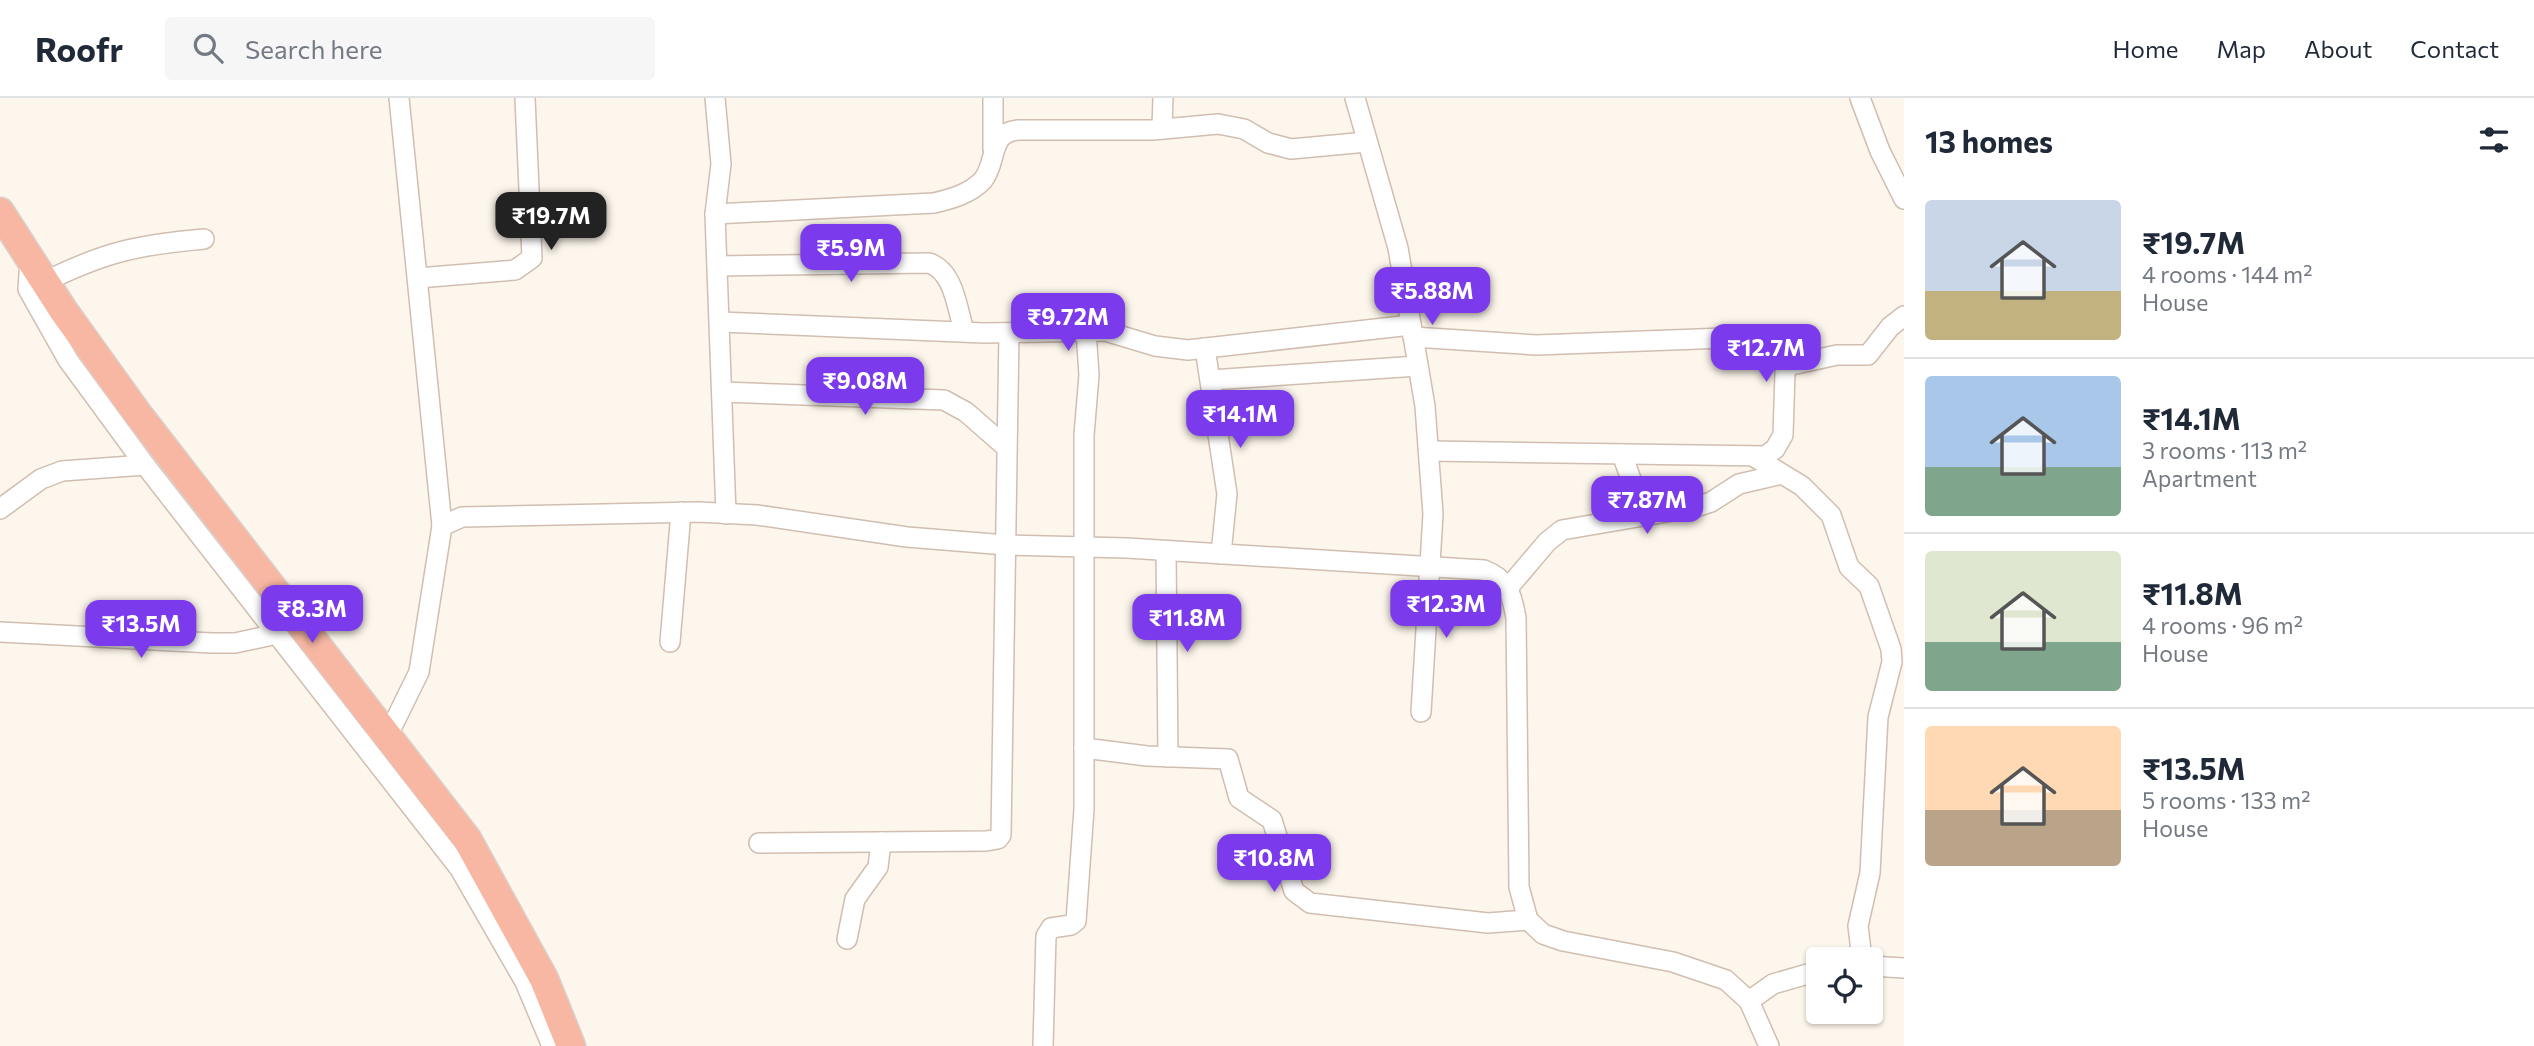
<!DOCTYPE html>
<meta charset="utf-8">
<style>
:root{--surface:#fff;--page:#f6f6f7;--text:#1f2937;--muted:#747a83;--line:#e0e1e3;--accent:#7c3aed}
body{margin:0;font-family:Commissioner,sans-serif;background:var(--page);color:var(--text);height:100vh;display:flex;flex-direction:column;font-size:26px;white-space:nowrap}
*{box-sizing:border-box;margin:0}
p{font-size:23px;color:var(--muted)}
.icon{flex:none;width:38px;height:38px;fill:none;stroke:currentColor;stroke-width:2;stroke-linecap:round;stroke-linejoin:round}
.map{position:relative;flex:1;overflow:hidden}
.side{display:flex;flex-direction:column;background:var(--surface);width:630px}
.side>*{flex:none}
.fabs{position:absolute;left:1806px;top:849px;display:grid;gap:14px}
.fabs a{display:grid;place-items:center;width:77px;height:77px;border-radius:7px;background:var(--surface);box-shadow:0 2px 5px #0004;font-size:35px}
.price{position:absolute;translate:-50% -60px;padding:0 16px;border-radius:14px;background:var(--accent);color:#fff;font-size:23px;line-height:46px;filter:drop-shadow(0 2px 4px #0008)}
.price::after{content:'';position:absolute;left:50%;top:42px;width:21px;height:16px;margin-left:-10px;background:inherit;clip-path:polygon(0 0,100% 0,50% 100%)}
.price.current{background:#222;color:#fff}
ul{padding:0;list-style:none}
li{display:flex;align-items:center;gap:21px;height:175px;padding:0 21px}
li+li{border-top:2px solid var(--line)}
li span{display:grid;place-items:center;flex:none;width:196px;height:140px;border-radius:7px;color:#555}
li>.icon{margin-inline-start:auto}
span .icon{width:84px;height:84px;fill:#fffc;stroke-width:1}
li b{font-size:30px}
h2{display:flex;justify-content:space-between;align-items:center;height:84px;padding:0 21px;font-size:30px}
header{display:flex;align-items:center;gap:42px;box-sizing:border-box;height:98px;padding:0 35px;background:var(--surface);border-bottom:2px solid var(--line)}
header strong{font-size:33px}
nav{display:flex;gap:38px;margin-inline-start:auto;font-size:24px}
.search{width:490px;height:63px;background:var(--page);display:flex;align-items:center;gap:18px;box-sizing:border-box;padding:0 24px;border-radius:7px;color:var(--muted);font-size:26px}
main{display:flex;flex:1;min-height:0}
.map>svg:first-child{display:block}
</style>
<header>
<strong>Roofr</strong>
<div class="search"><svg class="icon" aria-label="search" viewBox="0 0 24 24"><circle cx="10" cy="10" r="6"/><path d="M15 15l6 6"/></svg>Search here</div>
<nav><a>Home</a><a>Map</a><a>About</a><a>Contact</a></nav>
</header>
<main>
<div class="map">
<svg width="1904" height="948" viewBox="0 0 1904 948">
<rect width="100%" height="100%" fill="#fdf6ec"/>
<g fill="none" stroke-linecap="round" stroke-linejoin="round">
<defs>
<g id="minor">
<path d="M399,0L442,428"/>
<path d="M715,0L721,66L715,116L726,416"/>
<path d="M993,0V51"/>
<path d="M1355,0L1398,150L1425,308L1433,416L1421,614"/>
<path d="M1860,0L1880,53L1904,101"/>
<path d="M1162,31L1163,0"/>
<path d="M715,116L934,105C951,101 970,96 983,82C998,63 988,35 1018,32H1153L1218,26L1244,31L1268,45L1291,51L1367,44"/>
<path d="M30,161L28,191L68,262L145,367L460,771L525,884L552,948"/>
<path d="M717,168L929,165C954,173 957,210 964,233"/>
<path d="M418,180L515,172L532,160L525,0"/>
<path d="M44,184C105,154 137,147 204,141"/>
<path d="M720,224L984,235L1105,233L1155,248L1188,252L1411,227"/>
<path d="M1413,239L1536,247L1779,238L1786,243L1783,337L1775,351L1765,358L1430,353"/>
<path d="M1205,250L1227,396L1221,456"/>
<path d="M1787,268L1837,257H1868L1890,229L1904,218"/>
<path d="M1211,282L1418,268"/>
<path d="M722,294L944,302L966,314L1006,349"/>
<path d="M1622,356L1644,418"/>
<path d="M1756,360L1802,388L1831,417L1849,469L1869,488L1891,551L1892,564L1878,619L1870,775L1858,828L1862,861"/>
<path d="M0,411L41,381L62,373L145,367"/>
<path d="M1166,453L1168,659"/>
<path d="M1508,490L1547,444L1562,432L1696,409L1711,404L1739,386L1782,376"/>
<path d="M0,534L212,545H235L277,536"/>
<path d="M670,544L681,414"/>
<path d="M390,633L419,574L442,428L462,419L698,414L757,417L907,439L1006,447L1127,450L1484,472C1508,481 1512,497 1516,520L1519,789L1528,822L1543,836L1563,843L1673,864L1726,882L1749,903L1769,948"/>
<path d="M1084,650L1147,658L1228,661L1239,700L1272,722L1294,793L1310,805L1488,825L1528,822"/>
<path d="M759,745L986,743L998,741L1001,737L1009,235"/>
<path d="M847,841L855,801L878,769L881,744"/>
<path d="M1871,868L1904,870"/>
<path d="M1749,903L1773,886L1818,873"/>
<path d="M1043,948L1046,838L1051,830L1071,827L1076,823L1084,711V337L1089,277L1086,233"/>
</g>
<path id="highway" d="M0,114L63,212L137,315L467,741L544,881L571,948"/>
</defs>
<use href="#minor" stroke="#d1beb0" stroke-width="22"/>
<use href="#highway" stroke="#dad1cd" stroke-width="31"/>
<use href="#minor" stroke="#fff" stroke-width="19"/>
<use href="#highway" stroke="#f7b7a3" stroke-width="28"/>
</g>
</svg>
<div class="fabs">
<a><svg class="icon" aria-label="locate" viewBox="0 0 24 24"><circle cx="12" cy="12" r="6"/><path d="M12 2v4M12 18v4M2 12h4M18 12h4"/></svg></a>
</div>
<b class="price current" style="left:551px;top:154px">₹19.7M</b>
<b class="price" style="left:851px;top:186px">₹5.9M</b>
<b class="price" style="left:1432px;top:229px">₹5.88M</b>
<b class="price" style="left:1068px;top:255px">₹9.72M</b>
<b class="price" style="left:1766px;top:286px">₹12.7M</b>
<b class="price" style="left:865px;top:319px">₹9.08M</b>
<b class="price" style="left:1240px;top:352px">₹14.1M</b>
<b class="price" style="left:1647px;top:438px">₹7.87M</b>
<b class="price" style="left:1446px;top:542px">₹12.3M</b>
<b class="price" style="left:312px;top:547px">₹8.3M</b>
<b class="price" style="left:1187px;top:556px">₹11.8M</b>
<b class="price" style="left:141px;top:562px">₹13.5M</b>
<b class="price" style="left:1274px;top:796px">₹10.8M</b>
</div>
<section class="side">
<h2>13 homes<svg class="icon" aria-label="filters" viewBox="0 0 24 24"><path d="M4 7h16M4 17h16"/><circle cx="9" cy="7" r="2"/><circle cx="15" cy="17" r="2"/></svg></h2>
<ul>
<li><span style="background:linear-gradient(#c9d6e8 65%,#c2b280 0)"><svg class="icon" aria-label="home" viewBox="0 0 24 24"><path d="M3 11l9-7 9 7M6 9v11h12V9"/></svg></span><div><b>₹19.7M</b><p>4 rooms · 144 m²</p><p>House</p></div></li>
<li><span style="background:linear-gradient(#a9c7e8 65%,#7fa58c 0)"><svg class="icon" aria-label="home" viewBox="0 0 24 24"><path d="M3 11l9-7 9 7M6 9v11h12V9"/></svg></span><div><b>₹14.1M</b><p>3 rooms · 113 m²</p><p>Apartment</p></div></li>
<li><span style="background:linear-gradient(#dfe7d0 65%,#7fa58c 0)"><svg class="icon" aria-label="home" viewBox="0 0 24 24"><path d="M3 11l9-7 9 7M6 9v11h12V9"/></svg></span><div><b>₹11.8M</b><p>4 rooms · 96 m²</p><p>House</p></div></li>
<li><span style="background:linear-gradient(#ffd9b3 60%,#b9a48a 0)"><svg class="icon" aria-label="home" viewBox="0 0 24 24"><path d="M3 11l9-7 9 7M6 9v11h12V9"/></svg></span><div><b>₹13.5M</b><p>5 rooms · 133 m²</p><p>House</p></div></li>
</ul>
</section>
</main>
